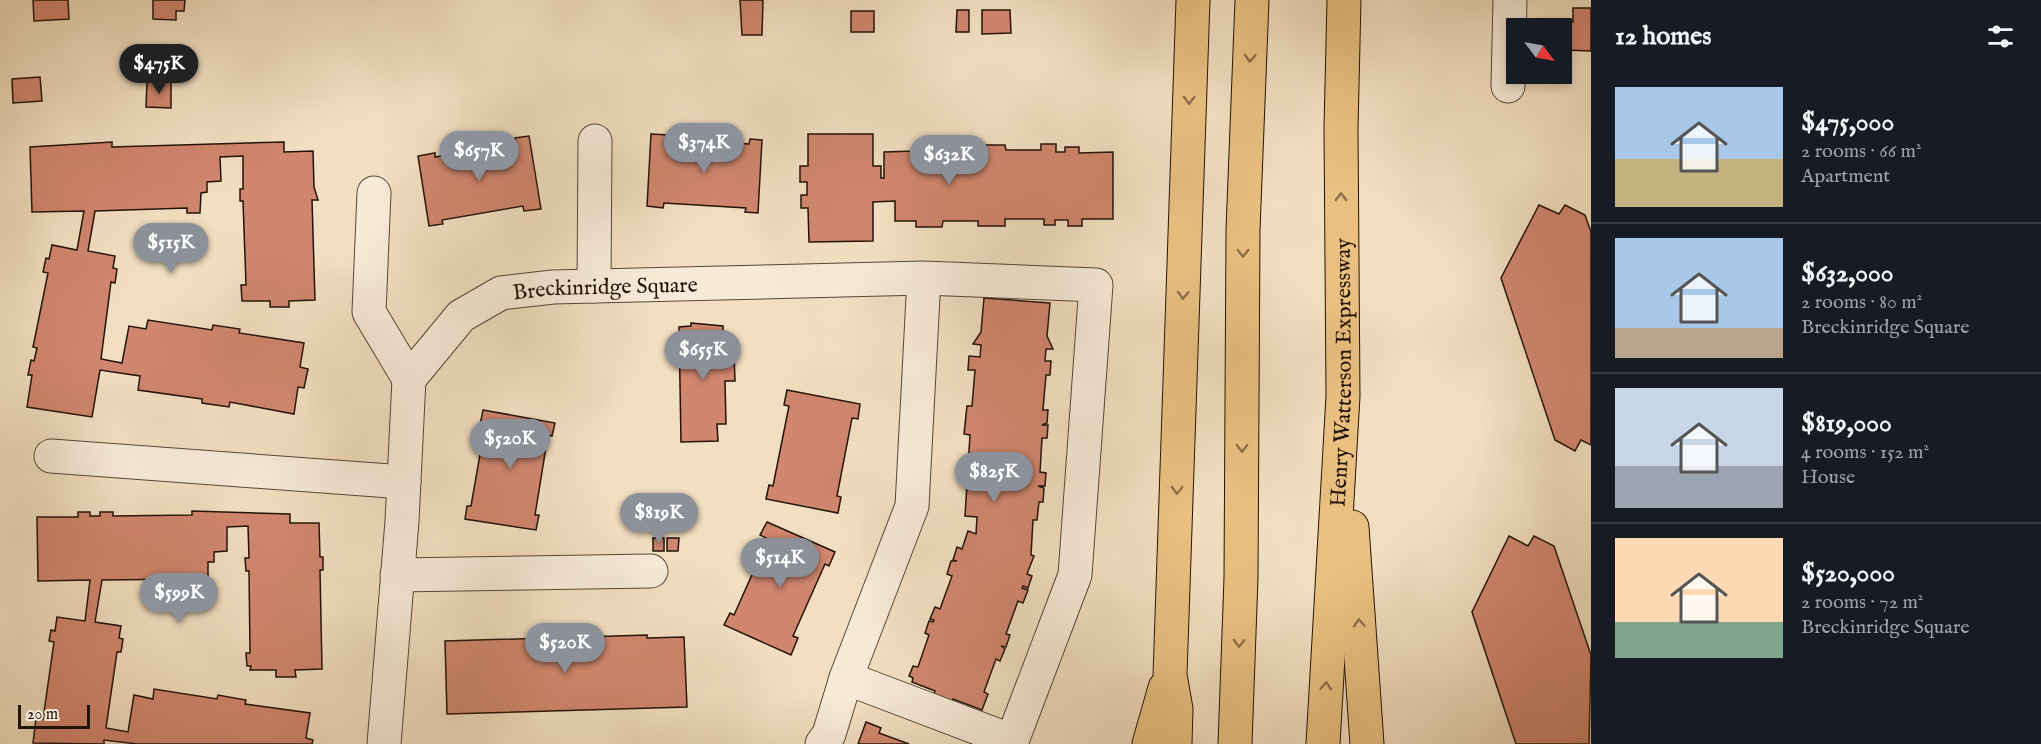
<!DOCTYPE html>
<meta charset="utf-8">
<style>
:root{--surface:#171b24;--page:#20242c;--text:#f1f3f6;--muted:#9ea1a6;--line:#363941;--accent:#8c9099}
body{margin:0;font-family:"IM FELL English",serif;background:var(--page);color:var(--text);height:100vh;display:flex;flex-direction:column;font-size:22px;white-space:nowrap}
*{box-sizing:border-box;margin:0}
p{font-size:20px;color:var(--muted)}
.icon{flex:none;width:33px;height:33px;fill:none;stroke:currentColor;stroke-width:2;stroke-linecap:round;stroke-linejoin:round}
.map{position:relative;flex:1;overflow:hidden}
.side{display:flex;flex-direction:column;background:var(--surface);width:450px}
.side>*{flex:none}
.needle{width:39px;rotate:122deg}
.controls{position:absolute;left:1506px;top:18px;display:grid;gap:12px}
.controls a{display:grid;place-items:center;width:66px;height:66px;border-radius:0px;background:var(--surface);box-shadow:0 3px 9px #0003;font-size:30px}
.scale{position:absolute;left:18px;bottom:15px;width:72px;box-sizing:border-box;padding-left:6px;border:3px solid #221307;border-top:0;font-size:16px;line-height:21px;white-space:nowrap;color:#221307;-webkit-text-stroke:4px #f7ead7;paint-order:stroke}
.price{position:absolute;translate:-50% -51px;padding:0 14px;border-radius:21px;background:var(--accent);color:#fff;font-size:20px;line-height:39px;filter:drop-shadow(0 2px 3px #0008)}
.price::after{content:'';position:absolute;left:50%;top:36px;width:18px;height:14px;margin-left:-9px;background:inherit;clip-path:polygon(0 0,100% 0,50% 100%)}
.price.active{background:#222;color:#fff}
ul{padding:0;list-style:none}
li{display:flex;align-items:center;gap:18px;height:150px;padding:0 24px}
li+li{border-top:2px solid var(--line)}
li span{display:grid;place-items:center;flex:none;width:168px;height:120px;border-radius:0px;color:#555}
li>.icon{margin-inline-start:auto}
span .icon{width:72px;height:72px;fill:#fffc;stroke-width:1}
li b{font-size:26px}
h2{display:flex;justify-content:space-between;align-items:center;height:72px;padding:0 24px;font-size:26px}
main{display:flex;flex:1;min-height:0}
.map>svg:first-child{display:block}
</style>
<main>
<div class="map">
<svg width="1591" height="744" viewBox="0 0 1591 744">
<rect width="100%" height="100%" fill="#f2dfc1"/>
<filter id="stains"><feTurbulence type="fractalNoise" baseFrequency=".00333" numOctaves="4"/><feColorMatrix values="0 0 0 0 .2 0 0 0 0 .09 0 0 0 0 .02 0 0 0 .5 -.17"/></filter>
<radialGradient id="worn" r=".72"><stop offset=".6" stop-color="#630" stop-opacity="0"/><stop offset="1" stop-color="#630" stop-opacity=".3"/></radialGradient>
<g fill="#d1866f" stroke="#221307" stroke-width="1.5">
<path d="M33,0H68L69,19L34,21Z"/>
<path d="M153,0H185L184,11H176V20L153,19Z"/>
<path d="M740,0H763L762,35H742Z"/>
<path d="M1573,8H1591V51L1565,50L1566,22H1573Z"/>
<path d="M957,10H969V32H956Z"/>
<path d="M982,10H1010L1011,33L982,34Z"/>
<rect x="851" y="11" width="23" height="21"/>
<path d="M40,77L42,101L13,103L12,79Z"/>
<path d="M147,82H171V108L146,107Z"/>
<path d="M651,134L668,135V140L749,144L750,139L762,140L758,213L745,212L746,208L664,203L663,208L647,206Z"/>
<path d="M808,134H873V166H881V178H884V152L915,151L914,146H943V152L979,151L978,145H1005L1006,150H1041V144H1056V152H1065V147H1079V153L1113,152V219H1082V226H1068V220H1055V225H1044V219H1005V226H978V221H943L942,227H916V221H895V201L873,202V241L809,242L808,208H801V195H807V182H800V166H808Z"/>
<path d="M529,136L541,209L524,211L523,206L442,220L443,224L429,226L418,156L435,153V157L516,144L515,138Z"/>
<path d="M112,142V147L284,142V152L313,151L314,187L318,200H312L315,300L289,301V307H270V301H242L241,285H246L243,201H240V189H243V156L220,157L221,181L207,182V192L201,193L200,213H187V208L95,211L88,251L115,256L113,268L117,269L115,283L111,282L101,359L122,363L129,326L146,329L148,320L212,330L213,325L240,329L239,333L304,343L300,367L308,369L304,388L298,387L294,414L230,402L229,407L202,403V399L138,390L140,376L100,370L92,417L27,407L32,375H28L31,360L34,361L37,348L33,347L48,273L43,272L46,258L49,259L52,245L77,250L84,211L32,212L30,147Z"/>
<path d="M1539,205L1559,214L1565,205L1585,215L1591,232V445L1581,440L1575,451L1555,440L1501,278Z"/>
<path d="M984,298L1050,303L1047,336L1053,349H1046L1045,361H1051L1050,375H1046L1043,410H1048L1047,423L1042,425H1048L1047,438H1042L1040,472L1046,473L1045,486H1038L1044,488L1043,502H1039L1037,520H1033L1031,555L1034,556L1027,574L1032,576L1028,588L1023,586L1022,588L1028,590L1023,603L1018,601L1006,634L1010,635L1006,647L1001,646L1005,649L1000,661L996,659L984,692L988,694L982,710L953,699L952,704L933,697L935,691L912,682L913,678L909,676L913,666L918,667L929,635L925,633L929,621L933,622L934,620L930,619L935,607L940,609L952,576L947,574L951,561H957L953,560L957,547L962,549L968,531L976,534L977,517L965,516L970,435L964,434L967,406H972L975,370H968L969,356L980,357L981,345L973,344L981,332Z"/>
<path d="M691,323L723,326V354H734L735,381H725L726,424H717L718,441L681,442L679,327L691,326Z"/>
<path d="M787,390L860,404L858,419L852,418L837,496L841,497L838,513L766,499L769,485L773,486L789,406L784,405Z"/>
<path d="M483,410L555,423L552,436L548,435L535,515H539L536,530L465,519L467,506H471L485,426L480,425Z"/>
<path d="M192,511L290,514V523H319L320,557H323V570H320L322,669L295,670L296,677H276V670H250L251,666H247L246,653H250L249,571H246L245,558H249L248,526L227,527V551L214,552V562H208V579H205V582H192V579L102,580L95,622L121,626L119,638L123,639L121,652H117L106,728L128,732L134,695L153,699L154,689L217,699L218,695L246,700L245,704L310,713L306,738L313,740L312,744H137L104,740V744L33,743L36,718L43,719L54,642L49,641L51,630L55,631L57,617L85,621L90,580L38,581L37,517H78V512H90V516H100V512H113V516L192,515Z"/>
<path d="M767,522L835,552L829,566L825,564L793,636L798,638L791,655L724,625L730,613L734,615L768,539L760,535Z"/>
<path d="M1509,536L1528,546L1534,536L1554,546L1591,655L1589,744H1516L1472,612Z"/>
<rect x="653" y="538" width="11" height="13"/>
<path d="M667,538H679L678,551H667Z"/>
<path d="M647,635V638L684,637L687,707L447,714L445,641Z"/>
<path d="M866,722L881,728L879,733L909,744H858Z"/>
</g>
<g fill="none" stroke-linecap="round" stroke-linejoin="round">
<defs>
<g id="minor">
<path d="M1508,86L1510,0"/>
<path d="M374,193L369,312L409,379"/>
<path d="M594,286L595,141"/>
<path d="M51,456L404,482"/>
<path d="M397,575L651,571"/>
<path id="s1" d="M384,744L402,521L409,379L461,316L501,293L553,287L924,278L1096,285L1075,575L1012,741L846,678L912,506L924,278"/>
<path d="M822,744L829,734L846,678"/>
</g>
<g id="highway">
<path d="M1352,527L1367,744"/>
<path d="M1149,744L1165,688"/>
<path d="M1175,744L1176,709L1170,675L1193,0"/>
<path d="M1235,744L1241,578L1243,230L1252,0"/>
<path id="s2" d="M1323,744L1343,396L1341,128L1344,0"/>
</g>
</defs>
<use href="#minor" stroke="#564636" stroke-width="35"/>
<use href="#highway" stroke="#221307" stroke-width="35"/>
<use href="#minor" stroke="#f7ead7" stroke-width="33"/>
<use href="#highway" stroke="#e9c080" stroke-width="33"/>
</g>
<defs><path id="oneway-chevron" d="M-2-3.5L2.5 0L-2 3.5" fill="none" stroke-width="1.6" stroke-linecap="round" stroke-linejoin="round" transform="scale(1.5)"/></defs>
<g stroke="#8f724a">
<use href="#oneway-chevron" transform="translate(1250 58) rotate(92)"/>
<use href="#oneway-chevron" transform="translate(1189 100) rotate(92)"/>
<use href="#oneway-chevron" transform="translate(1341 197) rotate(-90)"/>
<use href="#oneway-chevron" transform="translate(1243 253) rotate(90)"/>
<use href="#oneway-chevron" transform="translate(1183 295) rotate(92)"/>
<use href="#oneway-chevron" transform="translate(1242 448) rotate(90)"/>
<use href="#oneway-chevron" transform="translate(1177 490) rotate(92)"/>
<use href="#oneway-chevron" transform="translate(1359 623) rotate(-94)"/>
<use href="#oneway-chevron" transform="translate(1239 643) rotate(92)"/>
<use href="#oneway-chevron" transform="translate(1326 686) rotate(-87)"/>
</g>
<g text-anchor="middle" stroke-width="4.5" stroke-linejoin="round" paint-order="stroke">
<g font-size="22" fill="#221307" stroke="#f7ead7">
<text dy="8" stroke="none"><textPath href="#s1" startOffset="598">Breckinridge Square</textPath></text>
<text dy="8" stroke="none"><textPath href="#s2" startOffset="372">Henry Watterson Expressway</textPath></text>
</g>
</g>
<rect width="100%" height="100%" filter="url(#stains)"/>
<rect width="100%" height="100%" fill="url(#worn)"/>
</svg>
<div class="controls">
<a><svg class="needle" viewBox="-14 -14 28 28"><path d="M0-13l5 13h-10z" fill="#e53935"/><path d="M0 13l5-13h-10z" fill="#9ea1a6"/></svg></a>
</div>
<div class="scale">20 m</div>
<b class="price active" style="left:159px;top:95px">$475K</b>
<b class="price" style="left:704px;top:174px">$374K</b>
<b class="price" style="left:479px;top:182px">$657K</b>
<b class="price" style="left:949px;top:186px">$632K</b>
<b class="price" style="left:171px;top:274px">$515K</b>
<b class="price" style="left:703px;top:381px">$655K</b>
<b class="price" style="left:510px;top:470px">$520K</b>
<b class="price" style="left:994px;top:503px">$825K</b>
<b class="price" style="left:659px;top:544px">$819K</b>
<b class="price" style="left:780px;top:589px">$514K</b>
<b class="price" style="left:179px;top:624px">$599K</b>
<b class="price" style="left:565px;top:674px">$520K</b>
</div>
<section class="side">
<h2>12 homes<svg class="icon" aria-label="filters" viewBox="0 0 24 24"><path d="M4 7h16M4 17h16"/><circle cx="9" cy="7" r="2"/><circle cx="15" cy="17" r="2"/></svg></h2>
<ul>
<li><span style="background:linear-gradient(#a9c7e8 60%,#c2b280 0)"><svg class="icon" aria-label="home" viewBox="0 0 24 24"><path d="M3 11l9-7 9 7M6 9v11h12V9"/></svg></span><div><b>$475,000</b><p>2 rooms · 66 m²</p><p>Apartment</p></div></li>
<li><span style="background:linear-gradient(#a9c7e8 75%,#b9a48a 0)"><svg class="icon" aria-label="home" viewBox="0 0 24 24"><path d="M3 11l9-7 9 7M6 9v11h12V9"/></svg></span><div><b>$632,000</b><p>2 rooms · 80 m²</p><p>Breckinridge Square</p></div></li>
<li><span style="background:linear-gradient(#c9d6e8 65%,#9aa5b1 0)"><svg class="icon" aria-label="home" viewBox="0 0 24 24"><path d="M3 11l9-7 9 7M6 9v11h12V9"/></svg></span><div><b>$819,000</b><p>4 rooms · 152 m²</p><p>House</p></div></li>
<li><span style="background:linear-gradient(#ffd9b3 70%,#7fa58c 0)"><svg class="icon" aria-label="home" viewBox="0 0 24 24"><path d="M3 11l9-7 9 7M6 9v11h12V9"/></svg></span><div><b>$520,000</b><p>2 rooms · 72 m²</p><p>Breckinridge Square</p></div></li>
</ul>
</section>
</main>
